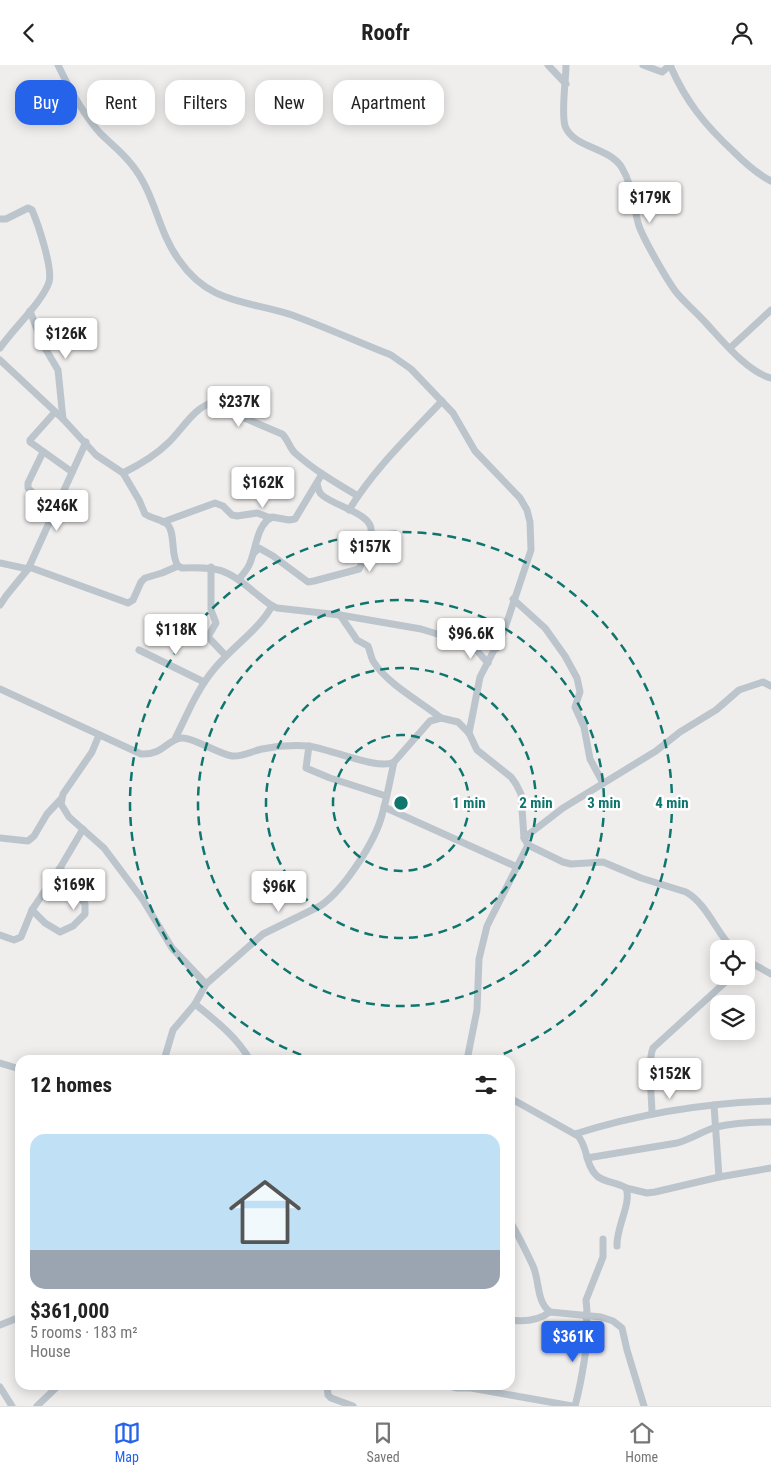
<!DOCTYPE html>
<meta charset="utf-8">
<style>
:root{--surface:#fff;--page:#f2f2f2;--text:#222;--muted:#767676;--line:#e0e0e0;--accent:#2563eb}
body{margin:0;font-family:"Roboto Condensed",sans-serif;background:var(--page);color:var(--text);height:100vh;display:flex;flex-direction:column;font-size:19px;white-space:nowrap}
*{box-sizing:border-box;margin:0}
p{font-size:16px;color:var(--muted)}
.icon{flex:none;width:28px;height:28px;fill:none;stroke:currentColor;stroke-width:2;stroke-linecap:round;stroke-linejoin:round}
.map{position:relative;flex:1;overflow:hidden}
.details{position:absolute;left:15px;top:990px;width:500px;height:335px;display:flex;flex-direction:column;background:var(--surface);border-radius:15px;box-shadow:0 2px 12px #0003}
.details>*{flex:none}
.guide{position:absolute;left:15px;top:15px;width:500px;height:45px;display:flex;gap:10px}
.tools{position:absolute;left:710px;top:875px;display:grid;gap:10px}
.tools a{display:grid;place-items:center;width:45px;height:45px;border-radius:10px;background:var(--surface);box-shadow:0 2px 12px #0003;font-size:25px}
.price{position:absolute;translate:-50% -42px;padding:0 11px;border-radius:5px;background:#fff;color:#222;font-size:16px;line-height:32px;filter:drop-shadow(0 1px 2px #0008)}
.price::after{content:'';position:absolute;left:50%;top:30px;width:15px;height:11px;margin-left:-8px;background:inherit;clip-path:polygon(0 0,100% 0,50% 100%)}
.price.active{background:var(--accent);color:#fff}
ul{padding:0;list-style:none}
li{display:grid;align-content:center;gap:10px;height:265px;padding:0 15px}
li span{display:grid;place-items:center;height:155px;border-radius:15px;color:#555}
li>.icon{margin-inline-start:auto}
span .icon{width:90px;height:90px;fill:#fffc;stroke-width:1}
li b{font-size:21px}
h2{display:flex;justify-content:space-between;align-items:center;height:60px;padding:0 15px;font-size:21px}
.chip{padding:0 18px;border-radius:15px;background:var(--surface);box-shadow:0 2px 12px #0003;font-size:18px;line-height:45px}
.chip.active{background:var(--accent);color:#fff}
header{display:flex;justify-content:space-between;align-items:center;height:65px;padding:0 15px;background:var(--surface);font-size:22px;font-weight:700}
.tab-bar{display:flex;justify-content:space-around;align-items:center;height:70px;border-top:1px solid var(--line);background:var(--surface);font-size:14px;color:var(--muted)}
.tab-bar a{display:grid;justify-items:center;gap:2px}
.tab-bar .active{color:var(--accent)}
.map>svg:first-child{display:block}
</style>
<header><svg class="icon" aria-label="back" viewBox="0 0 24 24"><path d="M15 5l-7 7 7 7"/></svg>Roofr<svg class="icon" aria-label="person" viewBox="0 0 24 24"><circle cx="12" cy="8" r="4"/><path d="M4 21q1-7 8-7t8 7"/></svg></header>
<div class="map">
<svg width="771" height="1341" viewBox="0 0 771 1341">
<rect width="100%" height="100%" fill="#f0eded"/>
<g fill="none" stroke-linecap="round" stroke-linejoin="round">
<g stroke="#bcc5cc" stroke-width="7">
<path d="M58,0C69,23 83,49 100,68C111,79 123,88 132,100C155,128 158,167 179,195C210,240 247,235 292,250C325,262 358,277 391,290L411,304L453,348L475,386L520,433L527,445L530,457L531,485L504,566L480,612L469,668"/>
<path d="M548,0L566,19"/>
<path d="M566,0C566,15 561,47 565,61C573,83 610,82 622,103C633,121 633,141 639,161C644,175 667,215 676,227C685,238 696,247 705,257C722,275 747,307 771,313"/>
<path d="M643,0L662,7L670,0"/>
<path d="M670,0C686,37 705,60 734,87C745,98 757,109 771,116"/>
<path d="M0,154H6L28,143L32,145C38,159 53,203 49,217C43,236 13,264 0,283"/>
<path d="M30,246L42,278L58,305L63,354"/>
<path d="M730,283L771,245"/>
<path d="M0,295L63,354L96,390L123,408L139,435L145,449C152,454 162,454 167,459C176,467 170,490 178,501L182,503C218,502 226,503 254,527C261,532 268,540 277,543L340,550L421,564L447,572L497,583"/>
<path d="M55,347L30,375V377L72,407"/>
<path d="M43,387L28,418V423L53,448"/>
<path d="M123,408C139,400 155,391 168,378C183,364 192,344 213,337L235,349L282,369C288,374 289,382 295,388C314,405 336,418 358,431"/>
<path d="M349,445C374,404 409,371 442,336"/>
<path d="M163,457L215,438L223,441L232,450L237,451L257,448L271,453"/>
<path d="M254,488L259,483L273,491L308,517L314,516L359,504C363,498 363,489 365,482C367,477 370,472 371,467C374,448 332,441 321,429C318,426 318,422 317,418"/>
<path d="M0,498L28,504"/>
<path d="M29,502L128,538L133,535L141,517L145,513L162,508L178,501"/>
<path d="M211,502V545L216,558L209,570V573L226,591"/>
<path d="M239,514C243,509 248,504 250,498C256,484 257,459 272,452L289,455L295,454L322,409"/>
<path d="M513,534L545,563L565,591L577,613L580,627L575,642L584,662L590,694L603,718"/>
<path d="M0,540L6,531L28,504L86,377"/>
<path d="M340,550L357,575L368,581C370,586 371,592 373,596C388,620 420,636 441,653"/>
<path d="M470,578L488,598"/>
<path d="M139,585L204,617"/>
<path d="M0,624L141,689C164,690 167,674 182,673C192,672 217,688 232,691C243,692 252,686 262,684C277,681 293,680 308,681C328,683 379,706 394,697L430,656L441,653L458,657L469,668L477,685L511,712L516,719L521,729L524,773L528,780L563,797L571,799L603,797L641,813L686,827C707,839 716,867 733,884"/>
<path d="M99,670L92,687L63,729L61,739L69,752L104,783L143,835L172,883L206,919"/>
<path d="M175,674C187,650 197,624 215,603C233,581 258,566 272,541"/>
<path d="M309,681L306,703L330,713L386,731"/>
<path d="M384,742L517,802"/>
<path d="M0,773L28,776L34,771L47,749L61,734"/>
<path d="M524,773L563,743L656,686L680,667L716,645L739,625L763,617L771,621"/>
<path d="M32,845L45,858L60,867L73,861L85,849V839L60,803"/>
<path d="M0,870L14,875L21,872L32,845L60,803L83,764"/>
<path d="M746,895L771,909"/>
<path d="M195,939C216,956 236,971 250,995"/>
<path d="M164,995L173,965L195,939L206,919L263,869L320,841C343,826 375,777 382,750C387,733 390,715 394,697"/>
<path d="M467,995L477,945L479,894L487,861L528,780"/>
<path d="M0,998L20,1004"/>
<path d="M510,1033L578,1071C588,1082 585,1100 597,1111C605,1118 617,1117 626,1123C632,1138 616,1162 617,1181"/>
<path d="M714,1040L719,1112"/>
<path d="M652,1049C652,1031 647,998 653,983L732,911"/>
<path d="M575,1069C638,1049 704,1038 771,1036"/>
<path d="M587,1093L677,1078C691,1074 703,1066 716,1062C734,1058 753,1057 771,1057"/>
<path d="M626,1123L647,1128L655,1127L719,1112L771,1103"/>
<path d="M510,1156C518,1170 526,1186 533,1201C540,1217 536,1236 550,1247L601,1252L613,1256L622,1263L627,1285L644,1341"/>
<path d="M510,1255C524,1257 539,1255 550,1247"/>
<path d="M0,1260L20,1252"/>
<path d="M327,1320L328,1330L331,1333L353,1341"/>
<path d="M446,1320L457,1323H471L572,1341"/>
<path d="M0,1322L12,1341"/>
<path d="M37,1341L59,1320"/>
<path d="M575,1341C579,1326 593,1261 585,1251L587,1246L586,1235L603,1192V1174"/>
</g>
</g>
<g fill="none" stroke="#0f766e" stroke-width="2.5" stroke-dasharray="9 6">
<circle cx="401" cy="738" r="68"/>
<circle cx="401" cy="738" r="135"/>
<circle cx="401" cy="738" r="203"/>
<path d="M315 995A271 271 0 1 1 487 995"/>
</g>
<circle cx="401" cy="738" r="8" fill="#0f766e" stroke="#fff" stroke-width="2.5"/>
<g font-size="15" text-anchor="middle" font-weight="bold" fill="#0f766e" stroke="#fff" stroke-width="5" stroke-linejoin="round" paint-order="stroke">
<text x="469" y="743">1 min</text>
<text x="536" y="743">2 min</text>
<text x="604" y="743">3 min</text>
<text x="672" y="743">4 min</text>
</g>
</svg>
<div class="tools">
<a><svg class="icon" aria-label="locate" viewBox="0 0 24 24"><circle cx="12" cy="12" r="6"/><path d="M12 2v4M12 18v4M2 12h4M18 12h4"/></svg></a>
<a><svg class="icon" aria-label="layers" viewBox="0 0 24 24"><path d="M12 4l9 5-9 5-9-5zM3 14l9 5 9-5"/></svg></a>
</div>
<b class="price" style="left:650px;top:159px">$179K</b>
<b class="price" style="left:66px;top:295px">$126K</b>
<b class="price" style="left:239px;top:363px">$237K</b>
<b class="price" style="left:263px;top:444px">$162K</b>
<b class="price" style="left:57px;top:467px">$246K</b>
<b class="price" style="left:370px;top:508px">$157K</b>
<b class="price" style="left:176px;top:591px">$118K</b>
<b class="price" style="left:471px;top:595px">$96.6K</b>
<b class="price" style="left:74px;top:846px">$169K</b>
<b class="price" style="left:279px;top:848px">$96K</b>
<b class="price" style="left:670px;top:1035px">$152K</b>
<b class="price active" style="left:573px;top:1298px">$361K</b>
<div class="guide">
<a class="chip active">Buy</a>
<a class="chip">Rent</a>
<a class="chip">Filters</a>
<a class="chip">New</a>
<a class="chip">Apartment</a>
</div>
<section class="details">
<h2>12 homes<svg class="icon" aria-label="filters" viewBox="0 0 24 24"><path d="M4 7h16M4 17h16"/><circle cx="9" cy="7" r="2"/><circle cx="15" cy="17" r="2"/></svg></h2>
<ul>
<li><span style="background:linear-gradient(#bfe0f5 75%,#9aa5b1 0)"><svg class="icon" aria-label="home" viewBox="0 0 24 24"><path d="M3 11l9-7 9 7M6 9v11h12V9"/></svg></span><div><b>$361,000</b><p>5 rooms · 183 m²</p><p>House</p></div></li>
</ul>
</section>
</div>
<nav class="tab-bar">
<a class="active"><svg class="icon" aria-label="map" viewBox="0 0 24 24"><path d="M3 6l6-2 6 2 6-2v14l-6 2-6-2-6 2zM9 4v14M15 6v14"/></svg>Map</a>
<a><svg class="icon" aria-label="saved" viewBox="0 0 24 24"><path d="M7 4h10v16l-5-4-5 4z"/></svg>Saved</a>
<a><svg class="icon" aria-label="home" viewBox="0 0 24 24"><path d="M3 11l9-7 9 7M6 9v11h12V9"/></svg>Home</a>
</nav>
